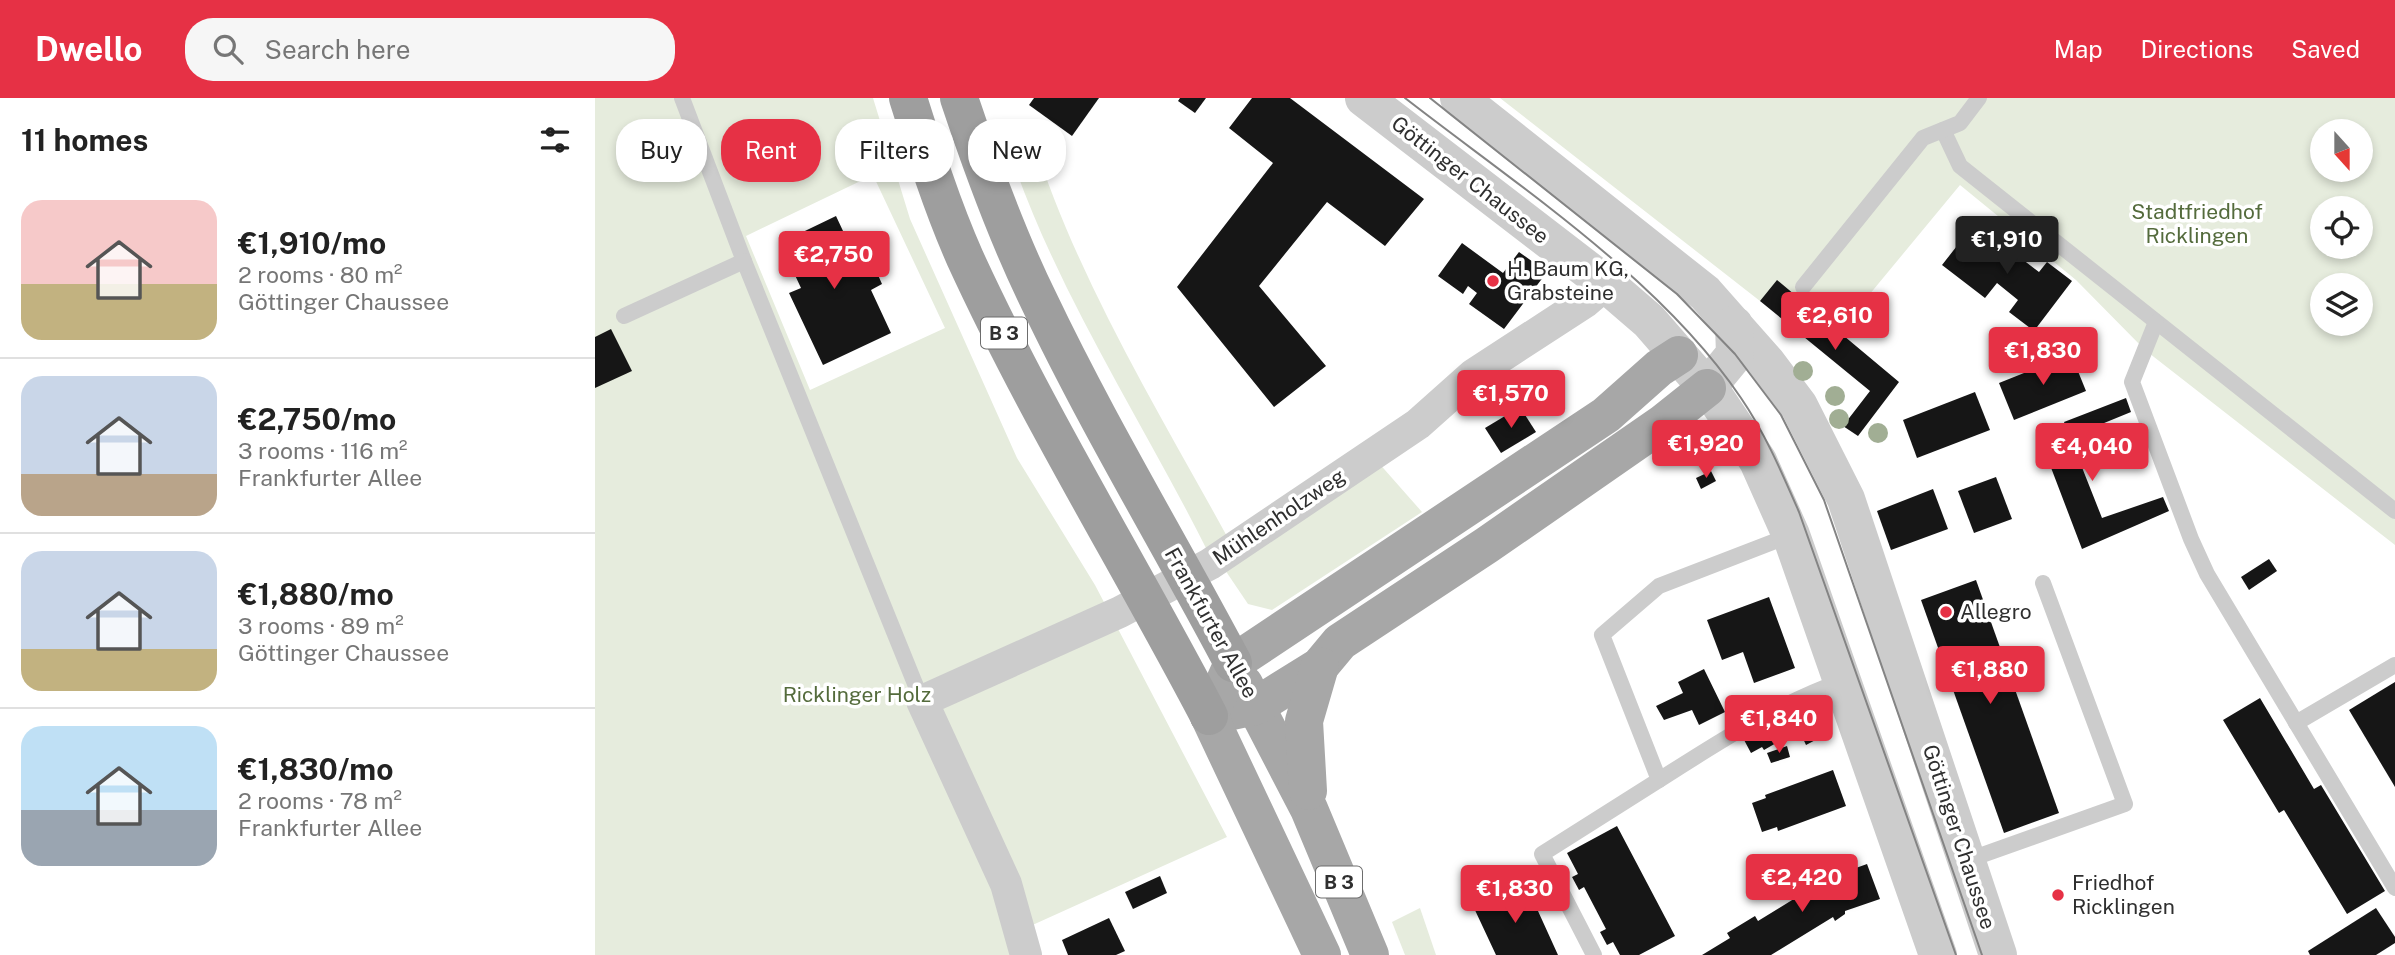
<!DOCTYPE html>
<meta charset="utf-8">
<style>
:root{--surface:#fff;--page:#f6f6f6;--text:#222;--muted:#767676;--line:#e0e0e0;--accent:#e63145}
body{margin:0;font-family:"Public Sans",sans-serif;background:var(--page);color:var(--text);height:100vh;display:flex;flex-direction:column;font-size:26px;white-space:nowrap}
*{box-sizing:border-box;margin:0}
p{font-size:23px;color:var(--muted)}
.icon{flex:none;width:38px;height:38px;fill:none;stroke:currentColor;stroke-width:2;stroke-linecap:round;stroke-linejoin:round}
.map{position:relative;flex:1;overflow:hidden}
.details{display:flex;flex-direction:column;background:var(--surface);width:595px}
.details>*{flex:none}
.banner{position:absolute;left:21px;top:21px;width:665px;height:63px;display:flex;gap:14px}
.needle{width:46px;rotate:159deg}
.buttons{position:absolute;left:1715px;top:21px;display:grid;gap:14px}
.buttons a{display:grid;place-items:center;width:63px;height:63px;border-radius:50%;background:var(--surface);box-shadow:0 4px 10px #0003;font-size:35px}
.price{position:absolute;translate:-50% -60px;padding:0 16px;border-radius:7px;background:var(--accent);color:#fff;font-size:23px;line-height:46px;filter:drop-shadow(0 2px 4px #0008)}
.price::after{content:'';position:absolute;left:50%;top:42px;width:21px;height:16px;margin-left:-10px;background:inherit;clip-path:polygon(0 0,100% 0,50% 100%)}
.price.on{background:#222;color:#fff}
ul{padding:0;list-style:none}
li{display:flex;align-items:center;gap:21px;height:175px;padding:0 21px}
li+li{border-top:2px solid var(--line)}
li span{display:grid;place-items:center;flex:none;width:196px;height:140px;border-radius:21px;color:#555}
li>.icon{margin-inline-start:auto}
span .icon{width:84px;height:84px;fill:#fffc;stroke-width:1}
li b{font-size:30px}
h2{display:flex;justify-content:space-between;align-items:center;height:84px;padding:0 21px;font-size:30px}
.chip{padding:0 24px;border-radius:28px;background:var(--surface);box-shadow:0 4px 10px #0003;font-size:24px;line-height:63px}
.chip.on{background:var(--accent);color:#fff}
header{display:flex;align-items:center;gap:42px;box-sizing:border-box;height:98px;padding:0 35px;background:var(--accent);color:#fff}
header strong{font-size:33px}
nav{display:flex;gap:38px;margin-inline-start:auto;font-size:24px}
.search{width:490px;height:63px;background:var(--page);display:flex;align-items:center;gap:18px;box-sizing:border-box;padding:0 24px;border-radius:28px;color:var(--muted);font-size:26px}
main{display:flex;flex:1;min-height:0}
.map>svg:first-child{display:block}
</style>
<header>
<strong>Dwello</strong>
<div class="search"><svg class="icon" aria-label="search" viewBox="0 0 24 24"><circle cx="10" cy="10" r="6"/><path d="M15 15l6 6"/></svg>Search here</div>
<nav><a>Map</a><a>Directions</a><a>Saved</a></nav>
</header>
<main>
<section class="details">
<h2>11 homes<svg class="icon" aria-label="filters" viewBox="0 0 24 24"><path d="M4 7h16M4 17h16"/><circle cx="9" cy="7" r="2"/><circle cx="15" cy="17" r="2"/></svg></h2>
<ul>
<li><span style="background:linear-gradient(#f6c9c9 60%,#c2b280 0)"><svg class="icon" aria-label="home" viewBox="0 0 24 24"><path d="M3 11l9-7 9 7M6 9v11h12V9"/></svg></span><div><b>€1,910/mo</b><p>2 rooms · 80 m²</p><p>Göttinger Chaussee</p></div></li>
<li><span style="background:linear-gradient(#c9d6e8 70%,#b9a48a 0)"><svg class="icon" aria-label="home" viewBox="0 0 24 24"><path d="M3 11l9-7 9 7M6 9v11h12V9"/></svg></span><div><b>€2,750/mo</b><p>3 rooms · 116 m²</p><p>Frankfurter Allee</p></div></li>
<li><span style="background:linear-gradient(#c9d6e8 70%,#c2b280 0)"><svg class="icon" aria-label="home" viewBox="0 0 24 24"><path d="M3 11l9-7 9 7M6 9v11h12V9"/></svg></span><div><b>€1,880/mo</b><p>3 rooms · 89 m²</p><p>Göttinger Chaussee</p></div></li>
<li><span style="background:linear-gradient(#bfe0f5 60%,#9aa5b1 0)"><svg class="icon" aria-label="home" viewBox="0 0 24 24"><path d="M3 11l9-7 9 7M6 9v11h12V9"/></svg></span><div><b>€1,830/mo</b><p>2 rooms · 78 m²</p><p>Frankfurter Allee</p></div></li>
</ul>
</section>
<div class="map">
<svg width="1800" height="857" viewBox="0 0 1800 857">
<rect width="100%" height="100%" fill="#fff"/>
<g fill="#e6ecdd" fill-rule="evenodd">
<path d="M0,0H278L315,121L422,360L500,487L632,739L411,839L416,857H0ZM278,77L350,230L215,292L151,138Z"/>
<path d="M905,0H1800V447L1550,252L1481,182L1365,87L1231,249L1168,200L1165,203ZM1727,33H1766V72H1727ZM1727,110H1766V149H1727ZM1727,187H1766V226H1727Z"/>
<path d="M438,41C483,183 563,312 634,442L613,454C545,318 458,189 411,43L427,53Z"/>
<path d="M782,363L827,414L677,512L653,506L628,469Z"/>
<path d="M825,810L841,857H810L797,824Z"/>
</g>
<g fill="#161616">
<path d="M439,0H504L477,38L434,7Z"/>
<path d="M585,0H611L600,15L583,3Z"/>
<path d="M657,0H695L829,101L790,148L732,104L664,188L731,268L679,309L582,189L678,65L634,30Z"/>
<path d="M241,118L263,165L275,159L287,186L276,192L296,235L228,267L194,195L206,190L185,145Z"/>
<path d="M1380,125L1444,174L1452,164L1477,183L1439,233L1414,214L1423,202L1402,185L1390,200L1347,167Z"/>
<path d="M867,145L908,175L924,154L952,174L909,231L874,206L882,195L873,188L868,196L843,178Z"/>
<path d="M1182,182L1304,284L1263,338L1248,328L1275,293L1165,203Z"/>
<path d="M16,231L37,273L0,290V239Z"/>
<path d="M1476,256L1491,293L1419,322L1404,285Z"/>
<path d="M1380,294L1395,332L1322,360L1308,322Z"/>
<path d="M1531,300L1536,314L1475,339L1507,420L1568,399L1574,413L1487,451L1447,346L1473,336L1469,324Z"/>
<path d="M925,309L941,334L906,355L890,330Z"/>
<path d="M1116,373L1121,383L1106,391L1101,380Z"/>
<path d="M1401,379L1417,421L1379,435L1363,393Z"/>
<path d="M1338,391L1353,431L1296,452L1282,413Z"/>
<path d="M1674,461L1682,473L1654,492L1646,479Z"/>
<path d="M1381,482L1464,715L1409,735L1326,502Z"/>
<path d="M1174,499L1200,570L1159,585L1148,554L1127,562L1112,522Z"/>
<path d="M1109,571L1130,614L1104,627L1097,612L1069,622L1061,608L1088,595L1083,584Z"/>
<path d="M1800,584V689L1754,612Z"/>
<path d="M1665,600L1719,691L1726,687L1790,793L1752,816L1689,712L1684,715L1628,622Z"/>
<path d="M1212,607L1228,638L1211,647L1204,632L1169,652L1167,649L1156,655L1148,640Z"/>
<path d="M1192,648L1195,659L1176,665L1172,655Z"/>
<path d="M1238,672L1251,708L1183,733L1182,729L1167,734L1157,705L1171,700L1170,697Z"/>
<path d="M1022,728L1080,838L1044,857H1025L1018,844L1012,847L1005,834L1011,831L989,789L984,792L977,779L983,776L972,755Z"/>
<path d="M1272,766L1285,801L1250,813V816L1240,823L1238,819L1176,857H1107L1135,840L1132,835L1160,818L1163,823L1215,791L1212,786L1228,776L1245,770L1247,775Z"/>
<path d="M565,778L572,795L538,811L530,794Z"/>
<path d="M925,789L927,794L933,791L963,857H901L879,810Z"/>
<path d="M1781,810L1800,839V845L1781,857H1715L1713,853Z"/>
<path d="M514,820L530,853L521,857H473L467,842Z"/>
</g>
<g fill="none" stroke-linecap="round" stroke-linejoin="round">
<g stroke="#ccc" stroke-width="16">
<path d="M87,0L149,163L327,603"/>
<path d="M1348,32L1365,68L1800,413"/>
<path d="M1208,189L1328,40L1365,25L1384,0"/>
<path d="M29,218L149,163"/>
<path d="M1561,224L1537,284L1596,441L1612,476L1800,790"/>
<path d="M1701,625L1800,567"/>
<path d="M1064,682C1122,645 1182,606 1247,583"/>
<path d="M1373,762L1530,706L1448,485"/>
<path d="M999,857L947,756L1064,682L1007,537L1064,488L1196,437"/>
</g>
<path stroke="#ccc" stroke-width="32" d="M431,857L411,786L327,603L525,514L615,466L823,326L878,277L990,204L1011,186"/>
<g stroke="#ccc" stroke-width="38">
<path d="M769,0L1011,186L1054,223L1120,299L1163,363L1196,437L1343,857"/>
<path d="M864,0L1110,195L1171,264L1204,308L1251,401L1403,857"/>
<path d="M1112,290L1140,256L1139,227"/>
</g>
<g stroke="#a7a7a7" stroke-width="38">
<path d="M649,586L714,711L775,857"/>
<path d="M614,618L661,608L725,568L745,544L892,447L1068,325L1112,290"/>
<path d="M614,618L638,565L1011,317L1064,270L1084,257"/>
<path d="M614,618L727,857"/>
<path d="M713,693L709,623L725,568"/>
</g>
<g stroke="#9e9e9e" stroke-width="38">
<path d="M313,0C330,54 347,108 370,160C442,317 534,465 614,618"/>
<path d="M364,0C387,69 412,138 444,203C503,327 574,444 638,565"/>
</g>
<g stroke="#848484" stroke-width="2">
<path d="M810,0C923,88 1066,181 1146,300C1170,335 1187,375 1204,414L1361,857"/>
<path d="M835,0L1082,196L1140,256L1186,317L1229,402L1387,857"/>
</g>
</g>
<g fill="#a1ae94">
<circle cx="1208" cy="273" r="10"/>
<circle cx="1240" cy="298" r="10"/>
<circle cx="1244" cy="321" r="10"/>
<circle cx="1283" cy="335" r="10"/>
</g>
<g fill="#e63145" stroke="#fff" stroke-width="2.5">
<circle cx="898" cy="183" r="7"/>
<circle cx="1351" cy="514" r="7"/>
<circle cx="1463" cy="797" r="7"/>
</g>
<g text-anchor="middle" stroke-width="7" stroke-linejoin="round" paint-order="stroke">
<g fill="#fff" stroke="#6d6d6d" stroke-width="2">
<rect x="386" y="219.5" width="46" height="31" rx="5"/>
<rect x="721" y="768.5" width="46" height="31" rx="5"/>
</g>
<g font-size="19" font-weight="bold" fill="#2f2f2f">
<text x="409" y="242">B 3</text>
<text x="744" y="791">B 3</text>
</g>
<g font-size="21" fill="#2f2f2f" stroke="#fff">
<text transform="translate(875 82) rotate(38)" y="7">Göttinger Chaussee</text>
<text transform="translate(684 419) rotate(-34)" y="7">Mühlenholzweg</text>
<text transform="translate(616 525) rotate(61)" y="7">Frankfurter Allee</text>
<text transform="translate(1364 739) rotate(72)" y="7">Göttinger Chaussee</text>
</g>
<g font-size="21" fill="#546b3c" stroke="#fff">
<text x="1602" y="121">Stadtfriedhof<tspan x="1602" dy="24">Ricklingen</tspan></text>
<text x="262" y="604">Ricklinger Holz</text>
</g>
<g font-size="21" fill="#2f2f2f" stroke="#fff" text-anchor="start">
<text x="912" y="178">H. Baum KG,<tspan x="912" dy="24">Grabsteine</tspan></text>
<text x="1365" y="521">Allegro</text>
<text x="1477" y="792">Friedhof<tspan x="1477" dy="24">Ricklingen</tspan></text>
</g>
</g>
</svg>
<div class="buttons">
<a><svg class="needle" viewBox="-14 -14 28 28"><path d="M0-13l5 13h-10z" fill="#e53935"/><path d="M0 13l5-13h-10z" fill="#767676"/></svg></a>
<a><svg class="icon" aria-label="locate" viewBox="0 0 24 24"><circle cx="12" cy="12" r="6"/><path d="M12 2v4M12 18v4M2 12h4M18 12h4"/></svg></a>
<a><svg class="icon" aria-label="layers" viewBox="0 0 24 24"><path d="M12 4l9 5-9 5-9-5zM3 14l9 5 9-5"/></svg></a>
</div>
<b class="price on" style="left:1412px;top:178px">€1,910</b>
<b class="price" style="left:239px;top:193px">€2,750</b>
<b class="price" style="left:1240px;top:254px">€2,610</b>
<b class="price" style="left:1448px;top:289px">€1,830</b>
<b class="price" style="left:916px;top:332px">€1,570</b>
<b class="price" style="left:1111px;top:382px">€1,920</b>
<b class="price" style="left:1497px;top:385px">€4,040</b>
<b class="price" style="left:1395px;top:608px">€1,880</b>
<b class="price" style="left:1184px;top:657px">€1,840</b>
<b class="price" style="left:1207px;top:816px">€2,420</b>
<b class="price" style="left:920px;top:827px">€1,830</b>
<div class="banner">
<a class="chip">Buy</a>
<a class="chip on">Rent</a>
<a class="chip">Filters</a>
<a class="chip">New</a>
</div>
</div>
</main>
